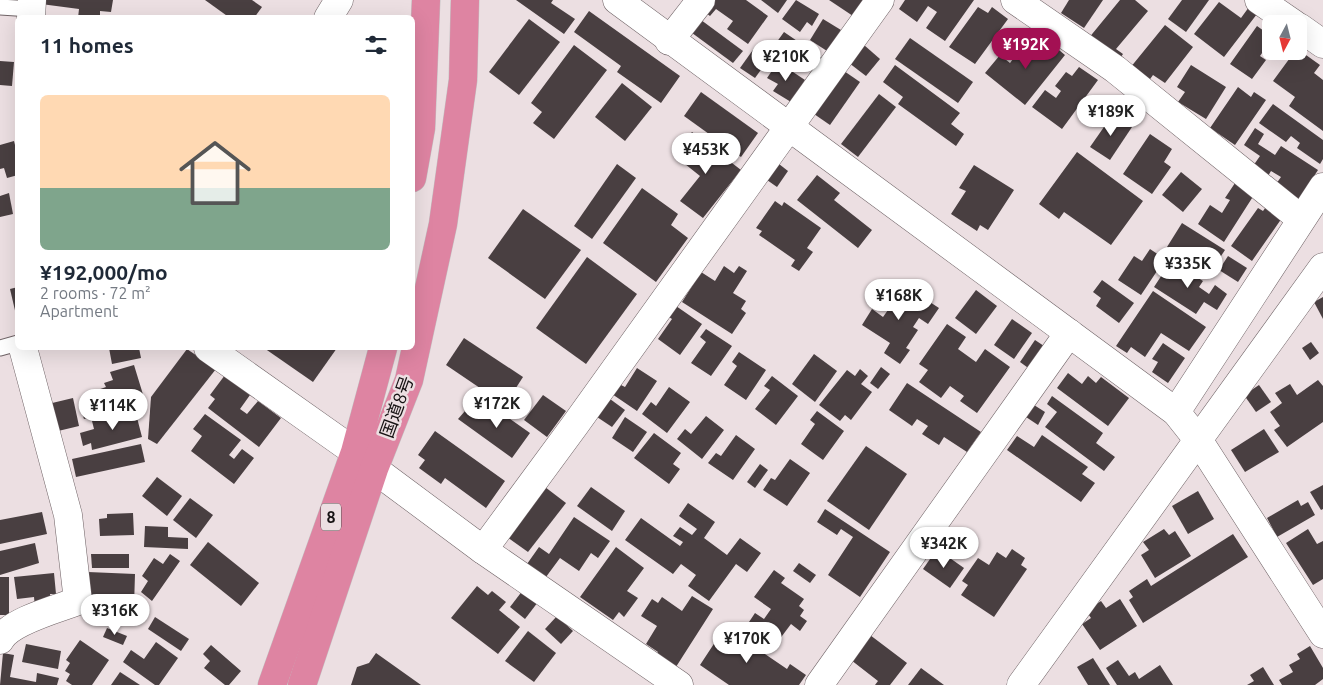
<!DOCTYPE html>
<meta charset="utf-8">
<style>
:root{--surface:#fff;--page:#f6f6f7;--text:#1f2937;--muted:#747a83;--line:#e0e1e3;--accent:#a31053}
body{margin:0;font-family:Ubuntu,"Noto Sans JP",sans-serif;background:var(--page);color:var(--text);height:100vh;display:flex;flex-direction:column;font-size:19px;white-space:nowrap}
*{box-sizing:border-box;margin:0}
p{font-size:16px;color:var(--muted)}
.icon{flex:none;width:28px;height:28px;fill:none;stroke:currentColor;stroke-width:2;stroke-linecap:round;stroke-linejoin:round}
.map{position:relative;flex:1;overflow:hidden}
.details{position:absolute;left:15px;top:15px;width:400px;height:335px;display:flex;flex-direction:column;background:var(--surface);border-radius:8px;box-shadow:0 5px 20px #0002}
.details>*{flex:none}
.needle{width:32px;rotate:187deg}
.buttons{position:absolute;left:1262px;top:15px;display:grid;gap:10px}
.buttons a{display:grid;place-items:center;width:45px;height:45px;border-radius:8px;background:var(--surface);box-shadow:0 5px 20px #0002;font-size:25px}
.price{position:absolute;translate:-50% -42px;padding:0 11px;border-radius:18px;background:#fff;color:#222;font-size:16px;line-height:32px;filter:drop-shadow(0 1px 2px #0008)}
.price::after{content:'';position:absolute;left:50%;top:30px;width:15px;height:11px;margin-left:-8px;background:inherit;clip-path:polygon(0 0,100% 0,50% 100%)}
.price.active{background:var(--accent);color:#fff}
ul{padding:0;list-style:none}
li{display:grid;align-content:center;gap:10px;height:265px;padding:0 25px}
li+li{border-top:1px solid var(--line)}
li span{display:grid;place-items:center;height:155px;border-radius:8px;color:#555}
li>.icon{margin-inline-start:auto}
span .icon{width:90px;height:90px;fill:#fffc;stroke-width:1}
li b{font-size:21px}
h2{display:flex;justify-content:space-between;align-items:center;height:60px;padding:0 25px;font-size:21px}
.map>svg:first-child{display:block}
</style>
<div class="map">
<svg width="1323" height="685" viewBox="0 0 1323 685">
<rect width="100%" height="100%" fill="#ecdfe2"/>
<g fill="#493f41">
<path d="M42,0H113L111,12L100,11V18H78L79,9L41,4Z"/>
<path d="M205,0H252L262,7L254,18H230Z"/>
<path d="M516,0H553L551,3L575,19L564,34Z"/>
<path d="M709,0H746L768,16L748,44L727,29L733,21L716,9L710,16L702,10Z"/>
<path d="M761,0H787L778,13Z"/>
<path d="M796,0L819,14L812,26L807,22L800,32L782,19Z"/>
<path d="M829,0H864L853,16Z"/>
<path d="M905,0H974L945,41L926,28L937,12L928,6L917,22L899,9Z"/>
<path d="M1069,0H1103L1084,28L1061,13Z"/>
<path d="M1120,0H1135L1148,11L1116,49L1123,54L1117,63L1088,39Z"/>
<path d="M1182,0H1209L1186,32L1168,19Z"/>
<path d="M1219,2L1241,18L1249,7L1257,14L1224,57L1194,34Z"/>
<path d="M978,7L988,13L992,7L1008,19L975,64L949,47Z"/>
<path d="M589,11L680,76L661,103L617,72L621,66L574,32Z"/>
<path d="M697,17L743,51L733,63L688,30Z"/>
<path d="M529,19L560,42L519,95L489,72Z"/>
<path d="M823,19L841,30L827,51L810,40Z"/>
<path d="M1165,25L1193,47L1165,83L1153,75L1148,82L1130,68Z"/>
<path d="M1257,26L1271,36V40L1260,56L1266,60L1252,79L1230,64Z"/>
<path d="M784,32L822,58L813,71L802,64L798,69L771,50Z"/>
<path d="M1042,36L1065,55L1025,105L985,73L1000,55L1010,63L1023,46L1030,52Z"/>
<path d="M910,38L973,82L958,103L895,59Z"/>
<path d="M574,45L607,70L554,139L533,123L542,112L531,103Z"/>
<path d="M864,45L880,59L866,76L849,63Z"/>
<path d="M755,47L770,57L755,78L740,68Z"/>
<path d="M1299,50L1320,65L1314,73L1323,80V131L1289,106L1295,97L1273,81L1295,51Z"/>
<path d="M0,61L14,62L12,86L0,85Z"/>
<path d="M778,62L805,80L791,102L773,91L778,84L767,78Z"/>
<path d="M895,65L960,113L951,124L964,134L956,146L898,104L903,97L883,82Z"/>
<path d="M1191,65L1226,87L1206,119L1178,102L1185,92L1177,87Z"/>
<path d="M1079,67L1098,80L1062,129L1032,107L1045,90L1056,98L1061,91L1055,86L1066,72L1072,76Z"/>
<path d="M844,71L860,82L830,125L814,114Z"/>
<path d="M622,83L652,107L625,141L595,117Z"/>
<path d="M1238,87L1251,97L1254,92L1266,100L1235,145L1210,128Z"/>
<path d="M701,92L758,133L741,157L684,116Z"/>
<path d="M879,94L896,107L858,157L841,144Z"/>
<path d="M1273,104L1323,140V159L1320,164L1297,148L1300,143L1291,136L1286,142L1259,123Z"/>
<path d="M1113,114L1132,127L1110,160L1090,147Z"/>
<path d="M1255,128L1264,134L1258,144L1275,155L1281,146L1318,170L1299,199L1276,184L1281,177L1271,171L1268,176L1253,166L1260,156L1244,145Z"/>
<path d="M692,132L741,170L703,218L680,201L700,176L680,160L690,148L683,143Z"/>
<path d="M1150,134L1172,149L1164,162L1171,167L1152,194L1123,174Z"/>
<path d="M14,141L18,157V175L7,178L4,168L0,169V145Z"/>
<path d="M1077,152L1143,201L1111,245L1064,212L1059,219L1039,204Z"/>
<path d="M617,164L636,178L592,239L574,226Z"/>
<path d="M779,164L788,171L777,187L767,180Z"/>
<path d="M974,165L1014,190L988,230L980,225L977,231L951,214L966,191L959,188Z"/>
<path d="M1181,172L1202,189L1183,212L1162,195Z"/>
<path d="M817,175L840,193L834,200L872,230L858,248L797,200Z"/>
<path d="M1235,183L1254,195L1224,242L1198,224L1210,205L1222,213L1230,200L1225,198Z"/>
<path d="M642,188L678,214L671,225L688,238L656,282L603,243Z"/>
<path d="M9,193L13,214L0,217V196Z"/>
<path d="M775,201L782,206L784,202L821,228L807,248L813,252L799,271L791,266L795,260L759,235L762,231L756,228Z"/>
<path d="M1268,204L1284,215L1252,261L1231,246L1258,208L1263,211Z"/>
<path d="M523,209L581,250L545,299L488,258Z"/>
<path d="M1182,223L1225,250L1209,274L1167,247Z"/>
<path d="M1150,249L1165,259L1141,295L1118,280L1134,256L1142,261Z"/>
<path d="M1228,256L1247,268L1238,282L1219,270Z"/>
<path d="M587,257L637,294L586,364L536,328Z"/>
<path d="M1171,261L1203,281L1199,287L1209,294L1215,285L1227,294L1217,310L1204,302L1196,314L1154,287Z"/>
<path d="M724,266L734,273L739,266L747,271L733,293L746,301L741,309L746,313L732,334L682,302L701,272L715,281Z"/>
<path d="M1102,280L1134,303L1119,323L1096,306L1101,298L1093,292Z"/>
<path d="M888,283L907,296L903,302L911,307L919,295L939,308L928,324L919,318L913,327L918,330L906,348L910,350L900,364L884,353L890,343L862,325L872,309L883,317L888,310L876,302Z"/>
<path d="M18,287V319H17L10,289Z"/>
<path d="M976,290L997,306L976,334L955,318Z"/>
<path d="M1153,291L1206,327L1189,351L1161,333L1145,357L1131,347L1127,353L1116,346Z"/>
<path d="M1323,297V319L1314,302Z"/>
<path d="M676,306L702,324L680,355L658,339L672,319L669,317Z"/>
<path d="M1012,319L1032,333L1014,359L994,345Z"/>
<path d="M947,324L966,337L958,349L976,362L985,349L1010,367L977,413L960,401L964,396L950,386L941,398L919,382L928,370L919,364Z"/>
<path d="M706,329L732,346L711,376L691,363L706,342L700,337Z"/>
<path d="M464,338L523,377L505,405L446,365Z"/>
<path d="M1035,340L1047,348L1031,370L1020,362Z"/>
<path d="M1311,342L1319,353L1310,360L1302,348Z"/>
<path d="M1163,343L1185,358L1168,383L1152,372L1158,362L1152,359Z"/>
<path d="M109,348H139L141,358L112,364Z"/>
<path d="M264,348H337L313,382Z"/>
<path d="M187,349L216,369L157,444L148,439L151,397Z"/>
<path d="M739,352L766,370L746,400L724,385L737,366L732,362Z"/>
<path d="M814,354L837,371L815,402L792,384Z"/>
<path d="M134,365L145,401L84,419L79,404L91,400L89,393L106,387L104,383L113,380L110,372Z"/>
<path d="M881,367L890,374L878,389L870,383Z"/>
<path d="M637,368L657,381L637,411L612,394L619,384L625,387Z"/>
<path d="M860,369L868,376L861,384L872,392L851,420L845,415L840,421L819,405L847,370L855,376Z"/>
<path d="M1068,373L1082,384L1088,376L1096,383L1101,377L1129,398L1108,426L1057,388Z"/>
<path d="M225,375L250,395L240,409L247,414L258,401L281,418L259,447L208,408L215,399L210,395Z"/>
<path d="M772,376L798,396L776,425L755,409L770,390L764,386Z"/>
<path d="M1318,380L1323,386V422L1287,447L1274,430L1280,426L1270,412L1282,403L1275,393L1290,384L1297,395Z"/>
<path d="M907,383L981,432L967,452L944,437L939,445L922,434L928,426L917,419L912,426L889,410Z"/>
<path d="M1259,385L1271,402L1256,412L1244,395Z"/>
<path d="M669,387L690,402L667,433L642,414L651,402L656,406Z"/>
<path d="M543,395L566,411L547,437L524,420Z"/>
<path d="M1052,396L1103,433L1096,443L1115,457L1104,471L1045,427L1057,412L1047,404Z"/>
<path d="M73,398L79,426L54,432L48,404Z"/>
<path d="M610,399L625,410L612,427L597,417Z"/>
<path d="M486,402L530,433L512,458L458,419L465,411L474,418Z"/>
<path d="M1034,405L1045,412L1038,425L1026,417Z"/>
<path d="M135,410L142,437L92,450L91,443L83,446L80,433L94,429L92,421Z"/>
<path d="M817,411L844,431L823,460L801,444L815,424L810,420Z"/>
<path d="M205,414L241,440L229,455L234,459L242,449L254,458L234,484L191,451L202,436L193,429Z"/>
<path d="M706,416L724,430L702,459L677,439L685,429L691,434Z"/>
<path d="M625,417L647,432L633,452L612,438Z"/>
<path d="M1264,429L1279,452L1245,472L1231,450Z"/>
<path d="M435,431L505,481L486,508L445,478L441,484L419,468L425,460L418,455Z"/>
<path d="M654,433L681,453L673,464L680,469L669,484L634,458Z"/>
<path d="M736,435L755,449L733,480L708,463L716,453L721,456Z"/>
<path d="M1042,435L1088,467L1082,474L1095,483L1081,502L1007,450L1017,436L1034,447Z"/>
<path d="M141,444L145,462L76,477L72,459Z"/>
<path d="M866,446L907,474L869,530L827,501Z"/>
<path d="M790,459L810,473L787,506L763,490L771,478L775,480Z"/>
<path d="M760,464L768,470L755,488L747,482Z"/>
<path d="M157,477L182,496L167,516L142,496Z"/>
<path d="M1323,485V509L1321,510L1310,492Z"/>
<path d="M545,487L566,503L528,552L507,537Z"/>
<path d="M591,487L625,511L612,531L577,506Z"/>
<path d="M1198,491L1214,519L1188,534L1172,506Z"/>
<path d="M190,498L213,515L196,538L173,520Z"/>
<path d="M1298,500L1301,506L1308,502L1315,515L1277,537L1267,518Z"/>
<path d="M688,503L715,522L704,538L727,555L740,538L761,553L747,572L736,564L709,601L688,586L696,575L681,564L673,574L625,540L641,518L680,546L683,542L673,536L680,527L692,535L697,529L679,516Z"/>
<path d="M825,509L890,552L860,597L828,575L853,537L841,529L837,535L817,522Z"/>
<path d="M42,512L47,534L0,544V520Z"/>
<path d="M133,513L134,535L100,536L99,519L107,518V514Z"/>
<path d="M574,517L610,541L598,558L591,553L579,571L560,558L546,577L527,564L539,547L549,554Z"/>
<path d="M145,526L168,527V537L188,538V549L144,547Z"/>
<path d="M1164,529L1169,535L1175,531L1191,556L1155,578L1141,555L1149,550L1143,542Z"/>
<path d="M1308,529L1317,544L1323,541V579L1313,585L1286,543Z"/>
<path d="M1233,534L1248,557L1143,623L1129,600L1133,597L1129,591L1147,579L1151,586Z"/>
<path d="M208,542L259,583L241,606L190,565Z"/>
<path d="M35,543L39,563L0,575V551Z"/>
<path d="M616,547L644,568L627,591L638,598L624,617L619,612L613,620L580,597Z"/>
<path d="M937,549L964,568L950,588L923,569Z"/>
<path d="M1012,549L1025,558L1021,565L1027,569L994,617L961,595L968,585L962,581L978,558L989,565L997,552L1006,558Z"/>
<path d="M91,554H129V568H92Z"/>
<path d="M170,554L180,561L152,601L141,592L148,581L142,576L154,558L163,564Z"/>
<path d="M799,563L816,575L810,583L793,571Z"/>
<path d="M774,570L785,578L781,583L804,599L799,606L804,610L800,616L807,621L800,631L791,624L773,648L745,628L755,613L764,619L771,609L754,597Z"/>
<path d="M88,572L135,574L134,606L118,605V612L95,611V595H88Z"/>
<path d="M54,573L56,594H50L51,606L35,608L34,597L17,599L14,577Z"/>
<rect x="0" y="577" width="9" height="38"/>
<path d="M477,586L488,595L492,591L506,602L499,610L520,627L498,654L451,618Z"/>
<path d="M523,590L538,602L525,619L510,607Z"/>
<path d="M692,596L713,609L674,670L655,657L658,652L646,644L657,626L641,616L652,599L658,603L662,597L682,611Z"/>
<path d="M1120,599L1137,626L1100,650L1082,624L1091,618L1086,611L1101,601L1106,608Z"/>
<path d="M140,604L148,610L139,624L131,618Z"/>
<path d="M557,616L573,631L561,644L545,629Z"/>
<path d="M155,617L189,639L181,651L148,629Z"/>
<path d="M725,627L787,669L790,664L806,675L799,685H729L700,665Z"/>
<path d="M107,628L127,636L123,645L103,637Z"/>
<path d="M528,631L556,653L534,682L505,661Z"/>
<path d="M870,635L907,663L890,685H875L878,681L851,660Z"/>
<path d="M80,640L109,660L92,685H72L66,681L70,674L65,671L70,663L66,660Z"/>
<path d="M156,642L178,658L159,685H155L123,662L131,650L144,659Z"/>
<path d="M26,644L61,651L58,669L22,662Z"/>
<path d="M211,645L241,671L229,685H225L204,668L210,661L203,654Z"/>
<path d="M1310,646L1323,668V679L1315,685H1282L1279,680L1293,672L1289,665L1300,659L1297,654Z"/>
<path d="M3,653L14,655L10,677L36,682L37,673L59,678L57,685H0Z"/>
<path d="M376,653L421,685H351L357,667L369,663Z"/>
<path d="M1093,658L1110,685H1088L1077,667Z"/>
<path d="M1118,660L1129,676L1135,672L1139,679L1160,665L1173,685H1117L1106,668Z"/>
<path d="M1263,667L1274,685H1247L1254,681L1250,675Z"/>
<path d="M921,668L944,685H908Z"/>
<path d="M120,672L140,685H111Z"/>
</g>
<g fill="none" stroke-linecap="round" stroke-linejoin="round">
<defs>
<g id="service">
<path d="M0,7L31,9"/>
<path d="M0,348L18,343"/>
</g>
<g id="minor">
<path d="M617,0L1176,412L1199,441L1323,634"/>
<path d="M1015,0L1115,69L1301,219"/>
<path d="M1259,0L1294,24"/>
<path d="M31,18L32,0"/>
<path d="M328,18L339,0"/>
<path d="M1299,27L1323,44"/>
<path d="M669,41L701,0"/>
<path d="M208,348L355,452L374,469L483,550L679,685"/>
<path d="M1176,412L1323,187"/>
<path d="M483,550L575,425L880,0"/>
<path d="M0,640C10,621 57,609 78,601L68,515L23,348"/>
<path d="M819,685L1069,333"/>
<path d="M1021,685L1323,267"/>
</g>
<g id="trunk">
<path d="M412,178L421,128L426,0"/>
<path d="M272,685L355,452L383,348"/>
<path d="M302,685L374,469L409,380L443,224L463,80L465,0"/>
</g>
</defs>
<use href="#service" stroke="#6f6366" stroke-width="17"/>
<use href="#minor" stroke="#6f6366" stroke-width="29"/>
<use href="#trunk" stroke="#c2c1c2" stroke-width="29"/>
<use href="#service" stroke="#fff" stroke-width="15"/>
<use href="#minor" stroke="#fff" stroke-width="28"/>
<use href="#trunk" stroke="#de84a2" stroke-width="28"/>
</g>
<g text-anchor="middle" stroke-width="5" stroke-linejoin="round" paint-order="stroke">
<rect fill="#ecdfe2" stroke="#565051" stroke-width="1" x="321" y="503.5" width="20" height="27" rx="4"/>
<g font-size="16" font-weight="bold" fill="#161213">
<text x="331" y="523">8</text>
</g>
<g font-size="18" fill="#161213" stroke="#ecdfe2">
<text transform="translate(397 407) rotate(-70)" y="6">国道8号</text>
</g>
</g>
</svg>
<div class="buttons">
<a><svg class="needle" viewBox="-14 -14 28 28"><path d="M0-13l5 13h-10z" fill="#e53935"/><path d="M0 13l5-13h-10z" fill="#747a83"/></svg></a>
</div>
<b class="price active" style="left:1026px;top:70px">¥192K</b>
<b class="price" style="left:786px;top:82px">¥210K</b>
<b class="price" style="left:1111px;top:137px">¥189K</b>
<b class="price" style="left:706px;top:175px">¥453K</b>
<b class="price" style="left:1188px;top:289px">¥335K</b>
<b class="price" style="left:899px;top:321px">¥168K</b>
<b class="price" style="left:497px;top:429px">¥172K</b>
<b class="price" style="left:113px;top:431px">¥114K</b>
<b class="price" style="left:944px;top:569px">¥342K</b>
<b class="price" style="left:115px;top:636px">¥316K</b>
<b class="price" style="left:747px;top:664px">¥170K</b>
<section class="details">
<h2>11 homes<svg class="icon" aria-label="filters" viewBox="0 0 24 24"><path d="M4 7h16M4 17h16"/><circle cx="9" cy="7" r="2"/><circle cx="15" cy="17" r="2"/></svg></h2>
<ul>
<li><span style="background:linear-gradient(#ffd9b3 60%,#7fa58c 0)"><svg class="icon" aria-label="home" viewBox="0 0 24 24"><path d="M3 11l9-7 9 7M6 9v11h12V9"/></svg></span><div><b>¥192,000/mo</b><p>2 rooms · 72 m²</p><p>Apartment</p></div></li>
</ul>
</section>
</div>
